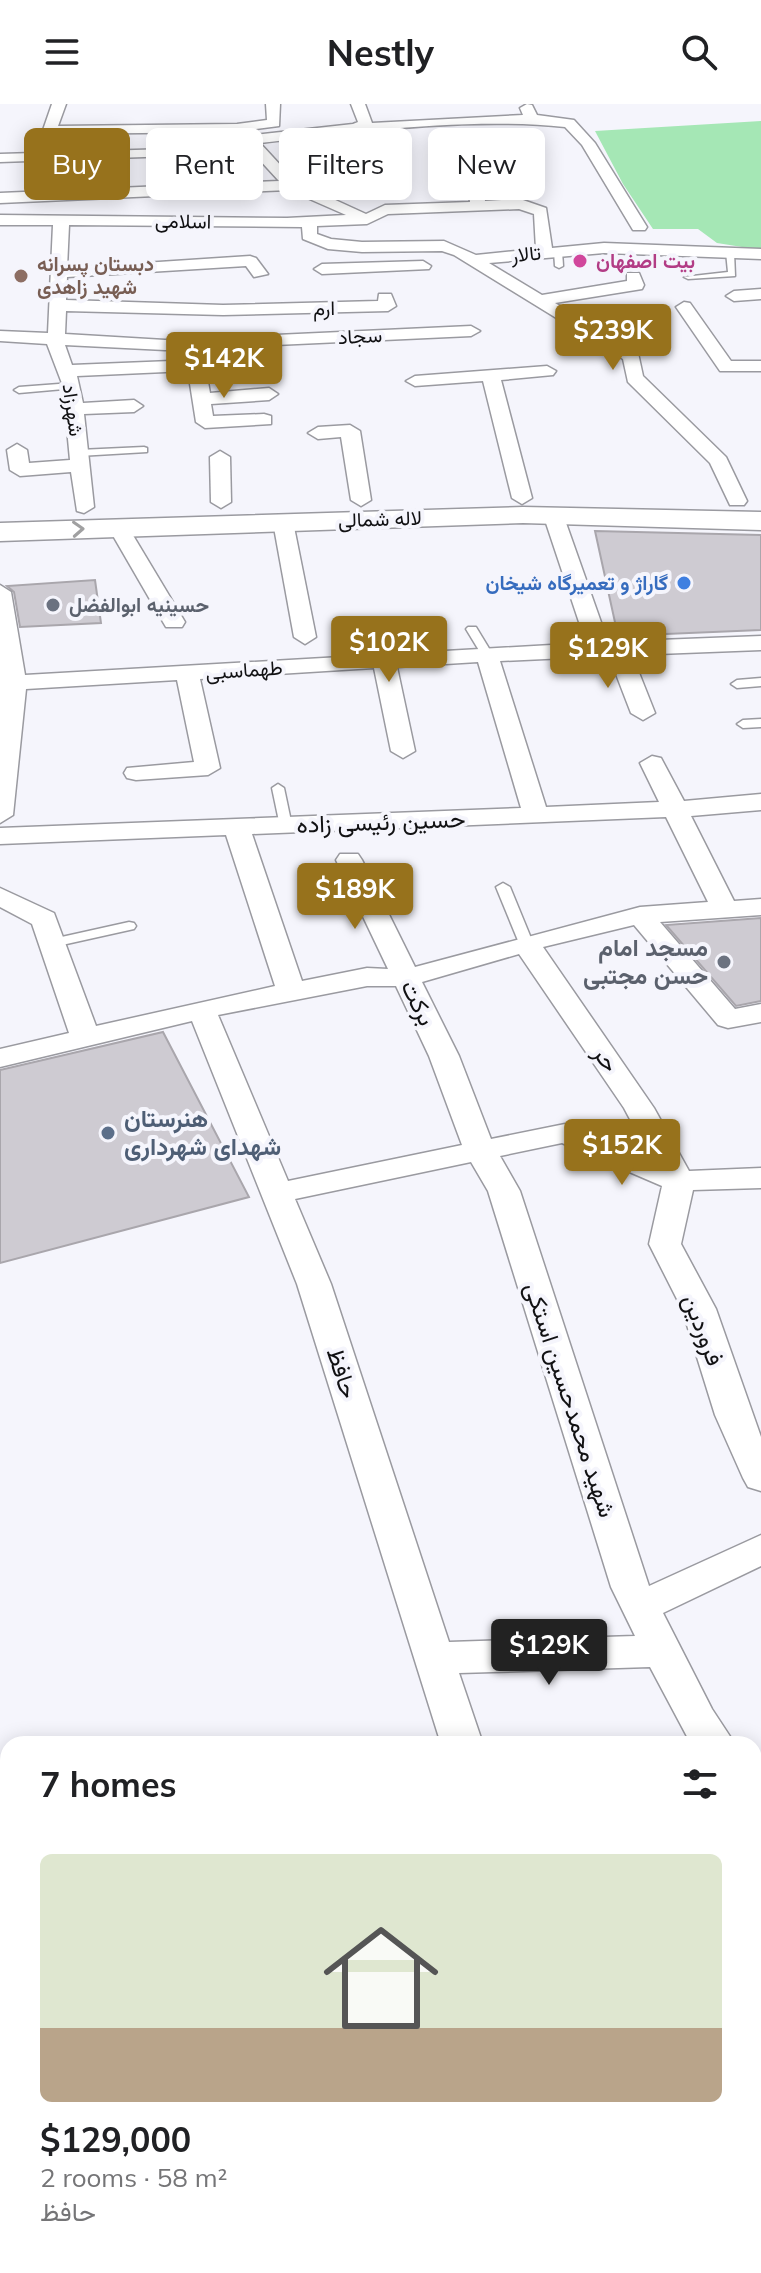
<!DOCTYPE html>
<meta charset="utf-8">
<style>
:root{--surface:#fff;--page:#f6f6f6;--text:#202124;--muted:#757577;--line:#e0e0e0;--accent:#97721c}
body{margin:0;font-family:Mulish,Vazirmatn,sans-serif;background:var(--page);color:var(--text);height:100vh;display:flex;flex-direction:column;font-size:30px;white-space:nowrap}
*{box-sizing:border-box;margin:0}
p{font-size:26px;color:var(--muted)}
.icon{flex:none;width:44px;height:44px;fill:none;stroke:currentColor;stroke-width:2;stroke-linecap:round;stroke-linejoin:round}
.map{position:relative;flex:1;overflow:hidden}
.side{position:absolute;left:0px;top:1632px;width:762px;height:538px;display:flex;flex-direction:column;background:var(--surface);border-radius:24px 24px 0 0;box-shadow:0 4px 20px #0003}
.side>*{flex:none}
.hud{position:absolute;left:24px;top:24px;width:714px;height:72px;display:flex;gap:16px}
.price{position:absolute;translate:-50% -68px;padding:0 18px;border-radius:8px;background:var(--accent);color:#fff;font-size:26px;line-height:52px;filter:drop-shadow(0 2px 4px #0008)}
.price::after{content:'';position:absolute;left:50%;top:48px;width:24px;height:18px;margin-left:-12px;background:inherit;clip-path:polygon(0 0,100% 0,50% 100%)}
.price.selected{background:#222;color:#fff}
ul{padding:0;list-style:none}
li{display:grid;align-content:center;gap:16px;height:424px;padding:0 40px}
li+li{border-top:2px solid var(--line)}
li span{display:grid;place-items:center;height:248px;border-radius:12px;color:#555}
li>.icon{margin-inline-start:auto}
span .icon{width:144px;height:144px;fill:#fffc;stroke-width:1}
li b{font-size:34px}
h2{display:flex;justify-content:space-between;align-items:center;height:96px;padding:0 40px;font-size:34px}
.pill{padding:0 28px;border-radius:12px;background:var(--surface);box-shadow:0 4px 20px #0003;font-size:28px;line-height:72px}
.pill.selected{background:var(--accent);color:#fff}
header{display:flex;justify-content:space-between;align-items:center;height:104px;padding:0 40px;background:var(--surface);font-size:36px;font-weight:700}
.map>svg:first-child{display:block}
</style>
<header><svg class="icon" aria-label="menu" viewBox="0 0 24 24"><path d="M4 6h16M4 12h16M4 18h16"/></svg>Nestly<svg class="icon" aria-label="search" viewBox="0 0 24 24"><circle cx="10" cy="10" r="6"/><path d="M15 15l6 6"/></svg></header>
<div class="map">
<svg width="761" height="2169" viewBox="0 0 761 2169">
<rect width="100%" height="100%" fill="#f5f5fc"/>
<path fill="#a5e7b5" d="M761,17V146L717,139L698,125H653L623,80L595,27Z"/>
<g fill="#cecbd2" stroke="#a9a6ac" stroke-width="2">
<path d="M595,427L761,431V526L618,532Z"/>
<path d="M95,476L101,519L20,523L14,488L7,482Z"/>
<path d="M761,814V897L736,902L666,821Z"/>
<path d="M163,928L249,1093L0,1159V966Z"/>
</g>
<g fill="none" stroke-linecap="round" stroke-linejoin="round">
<defs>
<g id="lane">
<path d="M558,145L562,147L563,162L559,164L555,162L554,147Z"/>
<path d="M730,146L734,148L735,172L688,175L684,173L728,168L726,148Z"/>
<path d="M72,279L77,282L75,284L19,289L14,286L19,283Z"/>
<path d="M144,343L147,344V348L79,352L74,349L79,346Z"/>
<path d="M468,523H476L493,551L491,553H483L466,525Z"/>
<path d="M761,574V582L737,584L731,580L737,576Z"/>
<path d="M761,615V623L743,624L737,620L743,616Z"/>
<path d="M278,680L284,684L292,722L286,726L280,722L272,684Z"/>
<path d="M503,779L510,783L533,839L531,842H521L519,839L496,783Z"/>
<path d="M129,818L134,819L136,822L134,825L53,843L46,839L48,836Z"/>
</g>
<g id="street">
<path d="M52,0H66L58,22L237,20L267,16L266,0H280L279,22L248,26L253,31L353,20L358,18L351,0H365L372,19L523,11L520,4L527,0L532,1L537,11L574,16L595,39L647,123L645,126H633L582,41L565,23C469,13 356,28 260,39L296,78L366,110L385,101L470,98L466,64L443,33L450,29L455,30L480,64L485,97L520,95L546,104L552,144L604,139L761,145V155L604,149L489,159L542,191L627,177V169H639L644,181L642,185L555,199L638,249L643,272L726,353L747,397L744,401H730L710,359L628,278L623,255L454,151L442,147L362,148L328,145L303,135L302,123L69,121L67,164L250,152L256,154L268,170L254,173L246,162L67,173L66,196L223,201L378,197L379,190H391L396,202L388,207L223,211L66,207L65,230L165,236L471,222L480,227L471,232L165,246L65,241L72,261L196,256L205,261L210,289L269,284L278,290L269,296L211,300L213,312L264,310L271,312V320L205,324L196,318L188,267L77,272L83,299L134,296L143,302L134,308L84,310L94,403L84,409L77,407L71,368L20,372L10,366L7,346L17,340L27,346L29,359L70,356L63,282L47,240L0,237V227L48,229L53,121H0V111L287,114L346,111L289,86L0,99V89L279,77L234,28L50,30L43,26ZM519,105L534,110L536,145L476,151L444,137L362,138L331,135L317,130V122L367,120L388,110Z"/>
<path d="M236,43V49L231,50L0,58V50Z"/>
<path d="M423,157L431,162L429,165L322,170L314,165L322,160Z"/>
<path d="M761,185V195L734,197L726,192L734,187Z"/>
<path d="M684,198L690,199L731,257H761V267H720L676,203Z"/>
<path d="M547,262L556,267L553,271L501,276L532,394L522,400L512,394L483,277L415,282L406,277L415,272Z"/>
<path d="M350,321L360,327L371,396L361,402L351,396L341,333L318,335L308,329L318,323Z"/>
<path d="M220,347L230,353L231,398L221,404L211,398L210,353Z"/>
<path d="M283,412L293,418L316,533L305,540L294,533L273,418Z"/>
<path d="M556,413L566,419L608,538L761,532V546L632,551L655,609L643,616L631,609L609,552L500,557L546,703L659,698L640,659L652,652L661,654L684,697L761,690V706L691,712L734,797L761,795V811L660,818L735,905L761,900V918L728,924L718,921L634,821L543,843L654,1004L689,1067L761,1064V1084L693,1086L681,1140L716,1205L761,1333V1387L748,1383L743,1374L715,1311L682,1205L649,1140L662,1082L562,1039L500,1052L520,1087L649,1482L761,1431V1462L663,1509L712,1605L735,1640H691L650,1563L459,1569L483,1640H441L297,1180L192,917L0,963V945L69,929L32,820L0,803V784L54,809L96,922L275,882L226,731L0,740V724L521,704L478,558L397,563L415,647L403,654L391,647L374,564L200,575L220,664L208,671L136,676L127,674L124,669L127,664L194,658L177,576L26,585L13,711L0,719V481L11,488L25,571L586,539L546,419ZM666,713L708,798L640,803L415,863L362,756L358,750H340L336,756L388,865L367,864L302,877L252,730ZM519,850L624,1004L650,1053L565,1020L491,1035L459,952L422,878ZM367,882H396L429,952L462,1041L288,1077L218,911ZM471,1058L488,1087L611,1483L635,1532L449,1538L331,1180L295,1095Z"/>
<path d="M118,417L128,423L185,518L182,523H166L163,518L108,423Z"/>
<path d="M754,1675L761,1678V1720L754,1717Z"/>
<path d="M604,2162H654L656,2169H606Z"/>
</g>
<path id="primary" d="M523,403L761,408V426L523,419L0,437V419Z"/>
</defs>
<use href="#lane" stroke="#9a9aa0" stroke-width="3"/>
<use href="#street" stroke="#9a9aa0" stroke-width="3"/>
<use href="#primary" stroke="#9a9aa0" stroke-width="3"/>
<use href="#lane" fill="#fff" fill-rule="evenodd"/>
<use href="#street" fill="#fff" fill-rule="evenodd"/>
<use href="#primary" fill="#fff" fill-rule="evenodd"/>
</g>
<defs><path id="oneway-chevron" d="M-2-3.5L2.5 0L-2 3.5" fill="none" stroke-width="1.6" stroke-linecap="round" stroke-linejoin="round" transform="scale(2)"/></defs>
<use stroke="#a0a0a1" href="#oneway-chevron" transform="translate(78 425) rotate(-3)"/>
<circle fill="#d1479c" stroke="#f5f5fc" stroke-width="3" cx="580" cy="157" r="8"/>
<circle fill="#8d6e63" stroke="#f5f5fc" stroke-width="3" cx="21" cy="172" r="8"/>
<circle fill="#3f7fe0" stroke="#f5f5fc" stroke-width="3" cx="684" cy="479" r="8"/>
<g fill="#6b7280" stroke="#f5f5fc" stroke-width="3">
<circle cx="53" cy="501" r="8"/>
<circle cx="724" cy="858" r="8"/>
</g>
<circle fill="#5c6f8a" stroke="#f5f5fc" stroke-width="3" cx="108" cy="1029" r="8"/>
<g text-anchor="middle" stroke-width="8" stroke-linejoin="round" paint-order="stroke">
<g font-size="20" fill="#111113" stroke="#f5f5fc">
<text transform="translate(183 117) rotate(1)" y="7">اسلامی</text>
<text transform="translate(526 150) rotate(-6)" y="7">تالار</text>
<text transform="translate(324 204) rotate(-1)" y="7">ارم</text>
<text transform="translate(360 232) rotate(-3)" y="7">سجاد</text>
<text transform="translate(73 306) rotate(82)" y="7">شهرزاد</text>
<text transform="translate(380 415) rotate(-2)" y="7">لاله شمالی</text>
<text transform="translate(244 566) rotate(-4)" y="7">طهماسبی</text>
</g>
<g font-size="20" font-weight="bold" fill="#b23c85" stroke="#f5f5fc" text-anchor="start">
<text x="596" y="164">بيت اصفهان</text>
</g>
<g font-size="20" font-weight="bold" fill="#785e54" stroke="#f5f5fc" text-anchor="start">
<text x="37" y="167">دبستان پسرانه<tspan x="37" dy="23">شهید زاهدی</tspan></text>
</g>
<g font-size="20" font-weight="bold" fill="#366cbe" stroke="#f5f5fc" text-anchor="end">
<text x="668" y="486">گاراژ و تعمیرگاه شیخان</text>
</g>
<g font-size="20" font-weight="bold" fill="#5b616d" stroke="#f5f5fc" text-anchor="start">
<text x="69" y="508">حسینیه ابوالفضل</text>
</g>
<g font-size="24" fill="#111113" stroke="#f5f5fc">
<text transform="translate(381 718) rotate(-2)" y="8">حسین رئیسی زاده</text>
<text transform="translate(418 899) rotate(64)" y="8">برکت</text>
<text transform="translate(606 955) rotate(56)" y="8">حر</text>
<text transform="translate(703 1226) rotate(69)" y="8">فروردین</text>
<text transform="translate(342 1269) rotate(72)" y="8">حافظ</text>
<text transform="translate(570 1296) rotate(72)" y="8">شهید محمدحسین استکی</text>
</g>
<g font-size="24" font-weight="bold" fill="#5b616d" stroke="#f5f5fc" text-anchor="end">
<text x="708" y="852">مسجد امام<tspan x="708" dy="28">حسن مجتبی</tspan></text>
</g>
<g font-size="24" font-weight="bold" fill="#4e5e75" stroke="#f5f5fc" text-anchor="start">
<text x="124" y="1023">هنرستان<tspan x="124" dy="28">شهدای شهرداری</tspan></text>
</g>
</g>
</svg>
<b class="price" style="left:613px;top:268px">$239K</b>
<b class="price" style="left:224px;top:296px">$142K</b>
<b class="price" style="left:389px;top:580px">$102K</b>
<b class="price" style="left:608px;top:586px">$129K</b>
<b class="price" style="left:355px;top:827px">$189K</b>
<b class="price" style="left:622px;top:1083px">$152K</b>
<b class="price selected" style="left:549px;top:1583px">$129K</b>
<div class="hud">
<a class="pill selected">Buy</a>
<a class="pill">Rent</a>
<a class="pill">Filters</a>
<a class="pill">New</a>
</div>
<section class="side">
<h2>7 homes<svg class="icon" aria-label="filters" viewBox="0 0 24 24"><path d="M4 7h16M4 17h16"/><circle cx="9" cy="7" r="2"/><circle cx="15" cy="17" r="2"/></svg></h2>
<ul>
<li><span style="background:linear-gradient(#dfe7d0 70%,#b9a48a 0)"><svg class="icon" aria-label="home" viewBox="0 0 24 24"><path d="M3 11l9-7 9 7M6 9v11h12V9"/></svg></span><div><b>$129,000</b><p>2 rooms · 58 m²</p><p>حافظ</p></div></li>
</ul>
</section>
</div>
